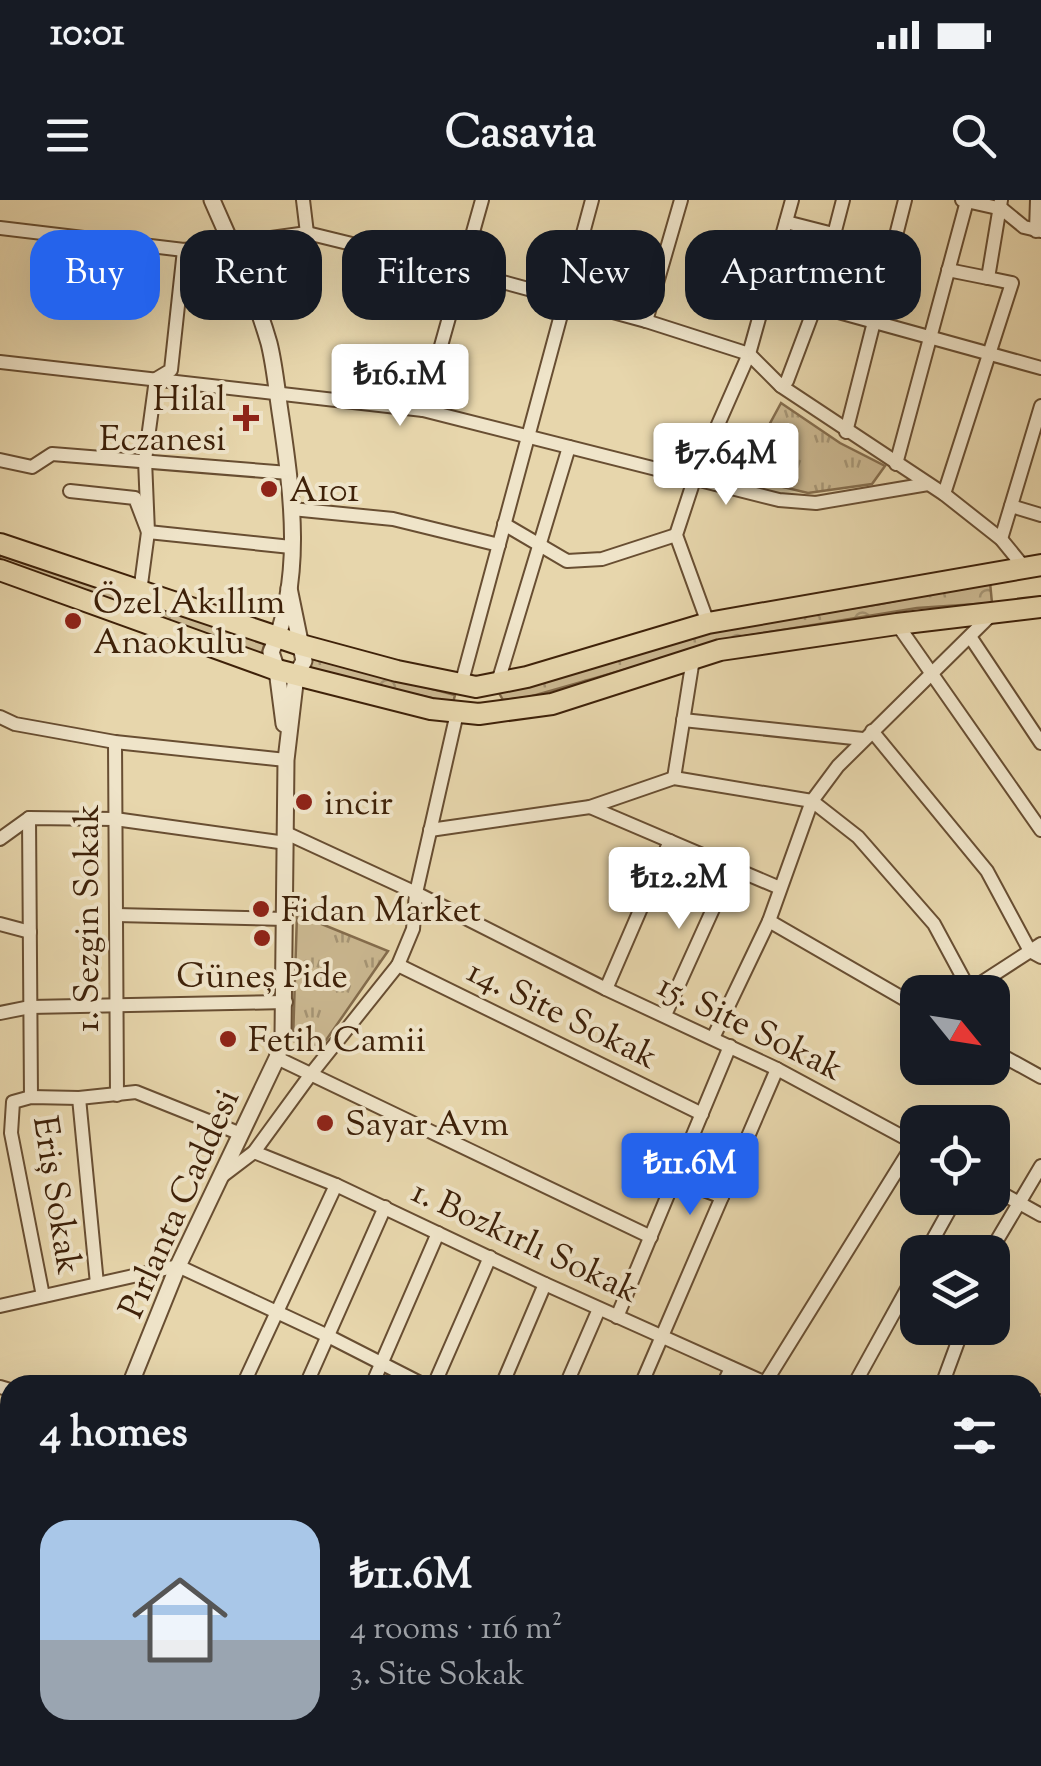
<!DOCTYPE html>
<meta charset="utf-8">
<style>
:root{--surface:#171b24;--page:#20242c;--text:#f1f3f6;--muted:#9ea1a6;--line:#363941;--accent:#2563eb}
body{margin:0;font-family:"Sorts Mill Goudy",serif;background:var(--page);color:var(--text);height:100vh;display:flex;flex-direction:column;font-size:38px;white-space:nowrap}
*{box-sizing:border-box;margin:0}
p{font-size:32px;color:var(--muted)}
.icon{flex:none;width:55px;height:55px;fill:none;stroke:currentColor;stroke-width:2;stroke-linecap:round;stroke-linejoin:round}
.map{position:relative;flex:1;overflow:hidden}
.sheet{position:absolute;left:0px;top:1175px;width:1042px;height:392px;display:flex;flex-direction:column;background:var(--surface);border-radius:30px 30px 0 0;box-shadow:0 10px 40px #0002}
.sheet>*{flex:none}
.banner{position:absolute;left:30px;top:30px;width:982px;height:90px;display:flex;gap:20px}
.needle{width:65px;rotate:120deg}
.buttons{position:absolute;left:900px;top:775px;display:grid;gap:20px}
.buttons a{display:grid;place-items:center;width:110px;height:110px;border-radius:20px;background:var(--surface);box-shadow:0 10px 40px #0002;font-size:50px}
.price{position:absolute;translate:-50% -85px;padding:0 22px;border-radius:10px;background:#fff;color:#222;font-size:32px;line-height:65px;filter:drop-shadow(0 2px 5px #0008)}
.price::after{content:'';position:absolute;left:50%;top:60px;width:30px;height:22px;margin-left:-15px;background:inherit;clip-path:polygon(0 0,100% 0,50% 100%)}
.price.active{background:var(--accent);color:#fff}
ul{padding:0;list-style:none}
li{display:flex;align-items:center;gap:30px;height:250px;padding:0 40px}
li+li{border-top:2px solid var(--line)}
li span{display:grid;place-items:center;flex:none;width:280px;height:200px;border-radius:30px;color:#555}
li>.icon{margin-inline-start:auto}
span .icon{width:120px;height:120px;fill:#fffc;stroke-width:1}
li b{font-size:42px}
h2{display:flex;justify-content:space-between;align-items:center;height:120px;padding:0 40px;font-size:42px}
.chip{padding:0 35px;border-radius:30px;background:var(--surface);box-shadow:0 10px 40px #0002;font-size:35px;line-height:90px}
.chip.active{background:var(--accent);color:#fff}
.status{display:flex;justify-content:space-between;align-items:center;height:70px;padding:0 50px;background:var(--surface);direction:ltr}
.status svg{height:28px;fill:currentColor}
header{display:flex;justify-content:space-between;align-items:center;height:130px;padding:0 40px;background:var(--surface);font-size:45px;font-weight:700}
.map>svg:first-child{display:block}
</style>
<div class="status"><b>10:01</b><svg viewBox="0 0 49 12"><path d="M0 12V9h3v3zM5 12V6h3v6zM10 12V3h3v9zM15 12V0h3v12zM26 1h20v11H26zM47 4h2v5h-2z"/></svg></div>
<header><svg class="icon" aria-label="menu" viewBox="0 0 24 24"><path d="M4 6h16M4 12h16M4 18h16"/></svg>Casavia<svg class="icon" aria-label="search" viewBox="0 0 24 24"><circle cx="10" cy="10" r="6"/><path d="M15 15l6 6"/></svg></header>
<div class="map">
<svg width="1041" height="1566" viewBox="0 0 1041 1566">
<defs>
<pattern id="forest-crowns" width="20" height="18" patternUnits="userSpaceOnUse" patternTransform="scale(2.5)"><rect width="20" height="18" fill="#cab790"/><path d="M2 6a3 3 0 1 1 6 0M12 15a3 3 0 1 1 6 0" fill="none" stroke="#a59474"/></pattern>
<pattern id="park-tufts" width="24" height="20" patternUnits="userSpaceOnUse" patternTransform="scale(2.5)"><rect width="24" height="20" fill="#cab790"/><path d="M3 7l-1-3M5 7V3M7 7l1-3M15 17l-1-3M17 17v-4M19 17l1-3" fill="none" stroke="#a59474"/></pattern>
</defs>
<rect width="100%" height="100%" fill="#e7d6ac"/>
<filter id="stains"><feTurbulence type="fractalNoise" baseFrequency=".002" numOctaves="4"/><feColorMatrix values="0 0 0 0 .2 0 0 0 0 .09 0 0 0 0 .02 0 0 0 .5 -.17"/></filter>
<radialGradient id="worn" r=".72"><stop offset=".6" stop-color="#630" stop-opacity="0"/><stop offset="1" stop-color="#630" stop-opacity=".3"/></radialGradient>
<g fill="url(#forest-crowns)" stroke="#846c4c" stroke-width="2.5">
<path d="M0,351L265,442L261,456L0,363Z"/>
<path d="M990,382L992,403L917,408L739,437L529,497L503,500L499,493L501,488L709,431L880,404Z"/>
<path d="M311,457L455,495L453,503L307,470Z"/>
</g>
<g fill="url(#park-tufts)" stroke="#846c4c" stroke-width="2.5">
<path d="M781,203L840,243L885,266L872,284L808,293L741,277Z"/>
<path d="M297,714L388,751L322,846L293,841Z"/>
</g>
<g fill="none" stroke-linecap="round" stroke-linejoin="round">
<g stroke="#c5b28b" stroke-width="22" stroke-dasharray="22 11" stroke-linecap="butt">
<path d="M1032,1410L1041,1403"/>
<path d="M1032,1436L1041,1429"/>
<path d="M829,1566L842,1558"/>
<path d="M860,1566L872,1558"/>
</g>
<defs>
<g id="minor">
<path d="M303,0L307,33"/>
<path d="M962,0L1002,9L1024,27L1041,31"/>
<path d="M786,22L833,34"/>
<path d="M0,28L184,50L307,33L462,71L646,121L749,154L781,186L944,294L1001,339L1023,366"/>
<path d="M1036,31L1037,0"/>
<path d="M948,70L988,78"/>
<path d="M766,92L1041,168"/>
<path d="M646,121L681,0"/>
<path d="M0,162L423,210L779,300L816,303L928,284"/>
<path d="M781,186L787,181L816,104L843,0"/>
<path d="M423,210L482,0"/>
<path d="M846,232L905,0"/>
<path d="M0,260L32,267L52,254L289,273"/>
<path d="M896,264L967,1"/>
<path d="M70,291L135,298L148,332L291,347"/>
<path d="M944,294L1012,83L988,78L1001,0"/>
<path d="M1011,306L1041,315"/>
<path d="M292,309L393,319L499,345"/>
<path d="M504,324L567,361L602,359L676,335"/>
<path d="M1001,339L1041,206"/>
<path d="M140,392L148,332L145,260L156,179L171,170L184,50"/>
<path d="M708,423L676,335L695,277L749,154L792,0"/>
<path d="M897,424L1041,630"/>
<path d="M971,438L1041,543"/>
<path d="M498,482L569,247"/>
<path d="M461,485L592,0"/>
<path d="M0,517L15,524L115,542L286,560"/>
<path d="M683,520L863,539"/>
<path d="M872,531L987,671L1030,751L1041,757"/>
<path d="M115,542L117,895"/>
<path d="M674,578L693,459"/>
<path d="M590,607L780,688"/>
<path d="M29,618L31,897"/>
<path d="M430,630L590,607L674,578L812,601L858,637L934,724L969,789"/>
<path d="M286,633L416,693L606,789L777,869L918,945"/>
<path d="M0,639L29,618L115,619L286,643"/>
<path d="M116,715L286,719"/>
<path d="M769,721L918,807"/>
<path d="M0,724L30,732"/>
<path d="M398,765L702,914"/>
<path d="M606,789L670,641"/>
<path d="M967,792L1041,744"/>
<path d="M0,813L30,807L286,802"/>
<path d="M665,815L732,667"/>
<path d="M713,838L769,721L812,601L838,566L992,414"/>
<path d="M992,850L1041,877"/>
<path d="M277,858L651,1037"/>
<path d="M79,898L97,1084"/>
<path d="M254,952L336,985L545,1084L770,1185"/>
<path d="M221,977L254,952L311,874L398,765L413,729L416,693L457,513"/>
<path d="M675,979L722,997"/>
<path d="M992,988L1041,1015"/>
<path d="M926,1052L956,998"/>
<path d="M990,1052L1041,966"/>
<path d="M43,1096L11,933L13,902L31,897L79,898L136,892L241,934"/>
<path d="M0,1106L178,1066L328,1136L424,1185"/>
<path d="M617,1117L730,846"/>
<path d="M765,1183L914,943"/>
<path d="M243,1185L336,985"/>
<path d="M306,1185L385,1007"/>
<path d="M372,1185L438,1033"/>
<path d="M434,1185L490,1057"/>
<path d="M502,1185L545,1084"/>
<path d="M566,1185L599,1109"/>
<path d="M641,1185L777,869"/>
<path d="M723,1185L731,1168"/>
<path d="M854,1185L918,1069"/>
<path d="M942,1185L963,1128"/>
<path d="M0,1187L10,1190"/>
<path d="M1032,1214L1041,1201"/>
<path d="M1032,1346L1041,1353"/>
<path d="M654,1558L687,1565"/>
<path d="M33,1566L34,1558"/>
<path d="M359,1566L363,1558"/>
</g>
<g id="tertiary">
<path d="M212,0C232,46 255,94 269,143C275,167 277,193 281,218C292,293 304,381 271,452L277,470L284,524"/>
<path d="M130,1185L178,1066L277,858L283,836L286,560L296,475L304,461L289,388"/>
</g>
<g id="secondary">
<path d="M0,1393L10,1395"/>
<path d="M0,1418L10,1421"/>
<path d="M404,1558L423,1566"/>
<path d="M470,1558L490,1566"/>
</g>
<g id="primary">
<path d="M0,344L301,445L397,471L476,487L527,477L708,423L1041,365"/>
<path d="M0,370L277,470L431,509L479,514L552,504L720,450L897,424L1041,407"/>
</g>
<g id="trunk">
<path d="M1032,1385L1041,1378"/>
<path d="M1032,1460L1041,1453"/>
<path d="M793,1566L805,1558"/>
<path d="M897,1566L908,1558"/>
</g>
</defs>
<use href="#minor" stroke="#684e32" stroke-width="16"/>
<use href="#tertiary" stroke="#684e32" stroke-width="19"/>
<use href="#secondary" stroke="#3e2109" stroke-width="21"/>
<use href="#primary" stroke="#3e2109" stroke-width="24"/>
<use href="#trunk" stroke="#3e2109" stroke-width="26"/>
<use href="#minor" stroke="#efe4c9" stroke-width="12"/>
<use href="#tertiary" stroke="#efe4c9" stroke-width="15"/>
<use href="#secondary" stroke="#efe4c9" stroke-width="18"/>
<use href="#primary" stroke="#e7d6ac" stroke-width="20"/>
<use href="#trunk" stroke="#e7d6ac" stroke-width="22"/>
</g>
<g fill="#8f2418" stroke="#efe4c9" stroke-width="4">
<path d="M241 203h10v10h10v10h-10v10h-10v-10h-10v-10h10z"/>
<circle cx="269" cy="289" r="10"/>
<circle cx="73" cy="421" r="10"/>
<circle cx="304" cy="602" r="10"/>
<circle cx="261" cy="709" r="10"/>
<circle cx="262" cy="738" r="10"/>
<circle cx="228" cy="839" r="10"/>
<circle cx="325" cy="923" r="10"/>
</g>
<g text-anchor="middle" stroke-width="8" stroke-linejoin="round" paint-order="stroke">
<g font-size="35" fill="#3e2109" stroke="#efe4c9" text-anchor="start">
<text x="226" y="210" text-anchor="end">Hilal<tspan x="226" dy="40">Eczanesi</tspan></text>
<text x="289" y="301">A101</text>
<text x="93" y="413">Özel Akıllım<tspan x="93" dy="40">Anaokulu</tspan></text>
<text x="324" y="614">incir</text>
<text x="281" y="721">Fidan Market</text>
<text x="262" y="787" text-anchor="middle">Güneş Pide</text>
<text x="248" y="851">Fetih Camii</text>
<text x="345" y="935">Sayar Avm</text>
</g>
<g font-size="35" fill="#3e2109" stroke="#efe4c9">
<text transform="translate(86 718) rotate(-90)" y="12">1. Sezgin Sokak</text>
<text transform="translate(563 813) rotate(26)" y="12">14. Site Sokak</text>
<text transform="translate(751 826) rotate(26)" y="12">15. Site Sokak</text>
<text transform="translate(58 995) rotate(81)" y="12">Eriş Sokak</text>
<text transform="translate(178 1003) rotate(-66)" y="12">Pırlanta Caddesi</text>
<text transform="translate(526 1040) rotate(25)" y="12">1. Bozkırlı Sokak</text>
</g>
</g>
<rect width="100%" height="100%" filter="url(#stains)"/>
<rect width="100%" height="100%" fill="url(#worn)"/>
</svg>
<div class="buttons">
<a><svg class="needle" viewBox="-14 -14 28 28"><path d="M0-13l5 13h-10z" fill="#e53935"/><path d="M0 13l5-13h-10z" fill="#9ea1a6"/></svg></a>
<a><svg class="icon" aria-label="locate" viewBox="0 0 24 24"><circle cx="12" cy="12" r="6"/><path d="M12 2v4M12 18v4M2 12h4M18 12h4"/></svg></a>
<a><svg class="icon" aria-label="layers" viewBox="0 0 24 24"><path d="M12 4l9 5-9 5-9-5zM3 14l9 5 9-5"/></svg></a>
</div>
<b class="price" style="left:400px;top:229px">₺16.1M</b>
<b class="price" style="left:726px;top:308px">₺7.64M</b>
<b class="price" style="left:679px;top:732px">₺12.2M</b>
<b class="price active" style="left:690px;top:1018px">₺11.6M</b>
<div class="banner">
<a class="chip active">Buy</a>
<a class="chip">Rent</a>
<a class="chip">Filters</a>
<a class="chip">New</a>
<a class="chip">Apartment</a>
</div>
<section class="sheet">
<h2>4 homes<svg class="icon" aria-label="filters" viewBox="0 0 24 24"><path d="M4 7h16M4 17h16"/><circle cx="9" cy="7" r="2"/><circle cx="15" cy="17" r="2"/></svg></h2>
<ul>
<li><span style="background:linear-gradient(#a9c7e8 60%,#9aa5b1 0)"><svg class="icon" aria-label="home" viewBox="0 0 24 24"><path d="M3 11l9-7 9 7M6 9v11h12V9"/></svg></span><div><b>₺11.6M</b><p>4 rooms · 116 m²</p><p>3. Site Sokak</p></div></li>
</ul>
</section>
</div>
